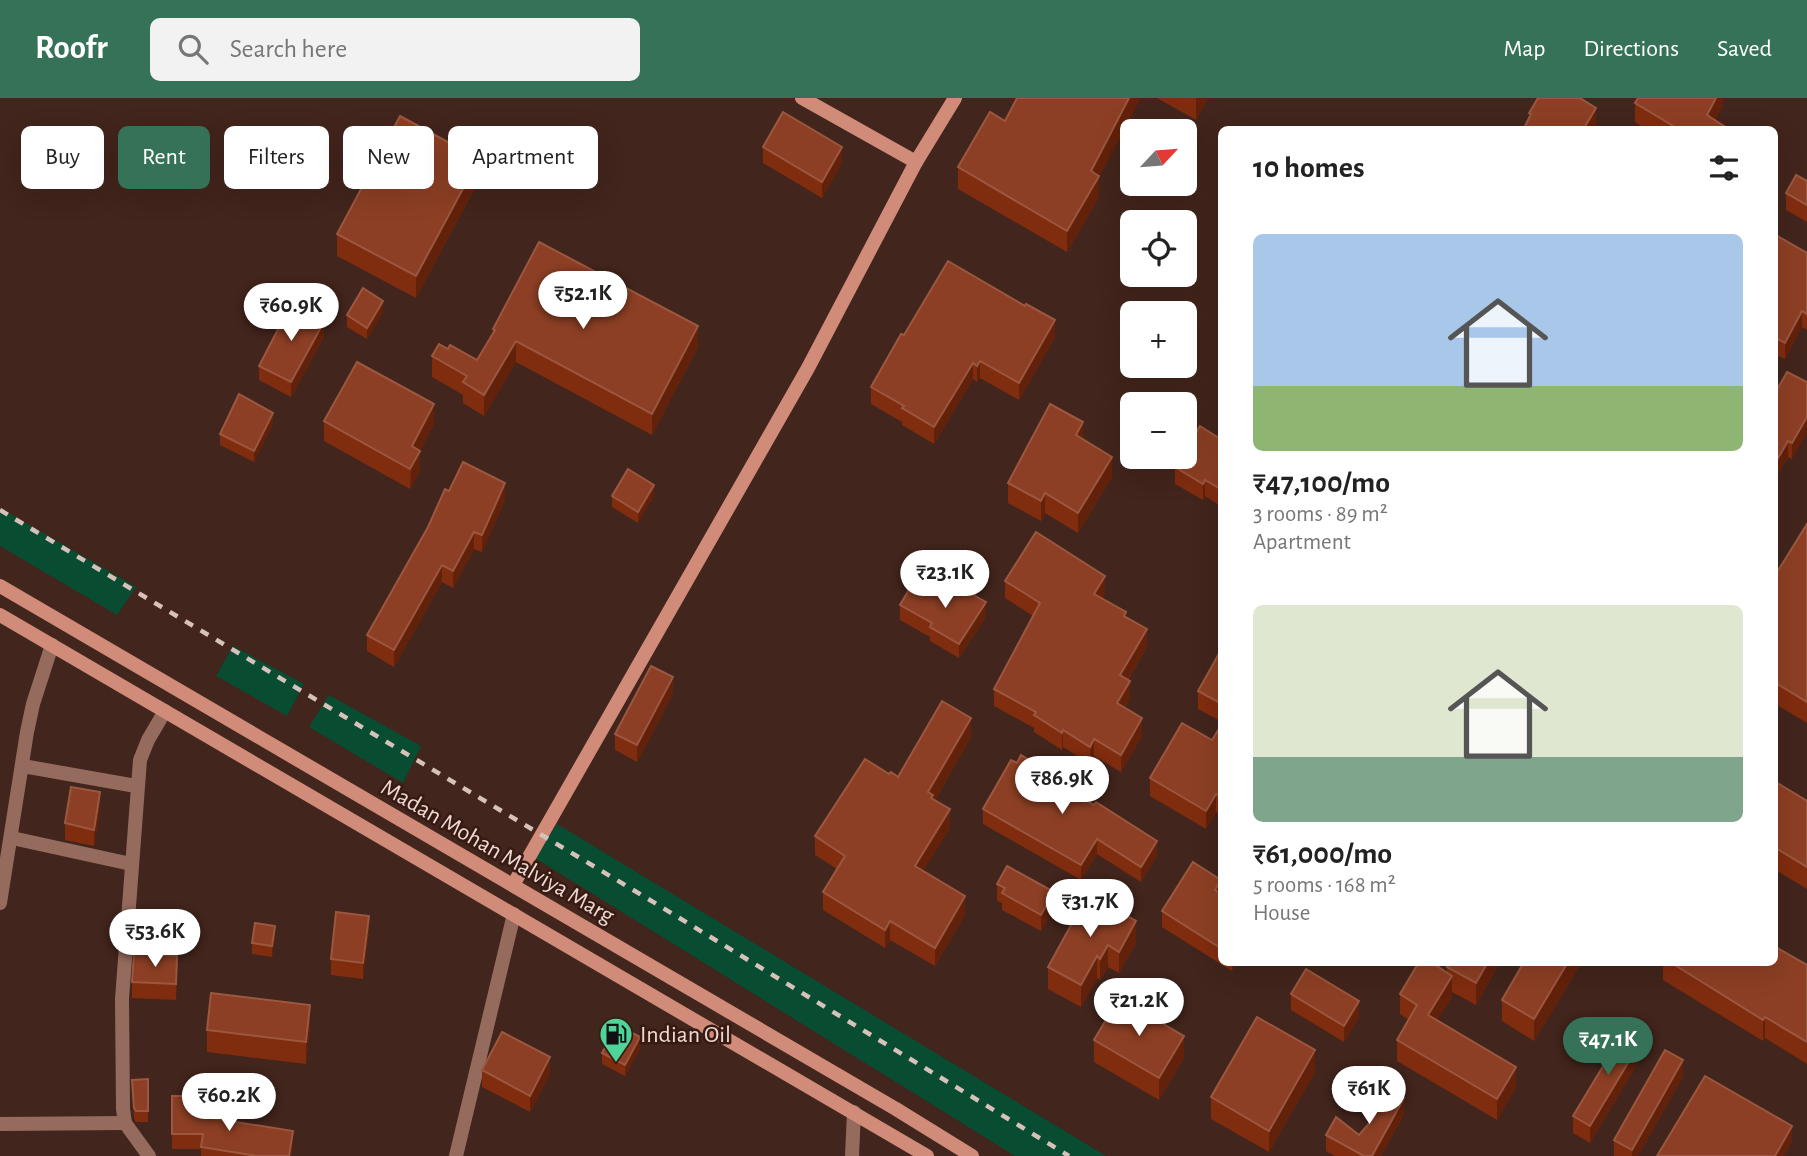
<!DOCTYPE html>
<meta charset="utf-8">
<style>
:root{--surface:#fff;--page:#f2f2f2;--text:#222;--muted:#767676;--accent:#367258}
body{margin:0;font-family:"Alegreya Sans",sans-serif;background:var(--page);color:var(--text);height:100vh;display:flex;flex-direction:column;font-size:26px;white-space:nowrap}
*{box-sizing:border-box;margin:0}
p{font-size:23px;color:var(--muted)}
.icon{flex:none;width:38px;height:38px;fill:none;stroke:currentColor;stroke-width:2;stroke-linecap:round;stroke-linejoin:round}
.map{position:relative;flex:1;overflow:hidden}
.side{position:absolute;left:1218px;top:28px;width:560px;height:840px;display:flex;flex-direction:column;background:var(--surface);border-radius:10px;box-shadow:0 7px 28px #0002}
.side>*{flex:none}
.top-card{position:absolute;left:21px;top:28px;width:665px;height:63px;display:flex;gap:14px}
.needle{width:46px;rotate:64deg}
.controls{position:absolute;left:1120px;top:21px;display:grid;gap:14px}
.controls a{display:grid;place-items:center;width:77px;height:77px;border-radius:10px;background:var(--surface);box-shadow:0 7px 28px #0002;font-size:35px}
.price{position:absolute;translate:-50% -60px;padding:0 16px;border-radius:24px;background:#fff;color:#222;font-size:23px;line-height:46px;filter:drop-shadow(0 2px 4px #0008)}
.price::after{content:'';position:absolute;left:50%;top:42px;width:21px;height:16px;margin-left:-10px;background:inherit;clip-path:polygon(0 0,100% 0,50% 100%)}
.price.on{background:var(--accent);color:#fff}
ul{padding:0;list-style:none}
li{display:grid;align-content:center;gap:14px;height:371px;padding:0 35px}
li span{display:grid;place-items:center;height:217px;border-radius:10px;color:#555}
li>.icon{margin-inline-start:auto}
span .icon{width:126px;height:126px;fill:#fffc;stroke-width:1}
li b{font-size:30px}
h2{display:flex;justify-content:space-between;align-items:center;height:84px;padding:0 35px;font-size:30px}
.pill{padding:0 24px;border-radius:10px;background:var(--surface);box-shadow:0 7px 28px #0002;font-size:24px;line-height:63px}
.pill.on{background:var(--accent);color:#fff}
header{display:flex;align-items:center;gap:42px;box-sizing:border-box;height:98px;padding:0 35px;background:var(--accent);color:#fff}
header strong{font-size:33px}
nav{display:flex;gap:38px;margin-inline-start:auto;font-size:24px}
.search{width:490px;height:63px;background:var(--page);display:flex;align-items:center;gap:18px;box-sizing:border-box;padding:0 24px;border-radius:10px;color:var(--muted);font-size:26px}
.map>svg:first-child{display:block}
</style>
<header>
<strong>Roofr</strong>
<div class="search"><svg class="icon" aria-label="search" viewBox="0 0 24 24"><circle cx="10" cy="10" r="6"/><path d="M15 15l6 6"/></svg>Search here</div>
<nav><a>Map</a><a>Directions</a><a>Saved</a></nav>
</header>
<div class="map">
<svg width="1807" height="1058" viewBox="0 0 1807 1058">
<rect width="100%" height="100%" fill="#42251c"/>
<g fill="#084c32">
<path d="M0,410L136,489L117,517L0,448Z"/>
<path d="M233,548L304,586L287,618L216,578Z"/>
<path d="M329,597L421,648L403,685L309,629Z"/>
<path d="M557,726L1106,1058H1015L535,760Z"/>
</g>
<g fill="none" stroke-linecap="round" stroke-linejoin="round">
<g stroke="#956b5e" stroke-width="14">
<path d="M23,668L136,688"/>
<path d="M12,740L131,766"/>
<path d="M0,805L27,634L33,606L52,547"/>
<path d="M0,1026L125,1025"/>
<path d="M149,1058L125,1025L123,1011L122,901L140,662L148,642L165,613"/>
<path d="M456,1058L514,816"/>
<path d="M852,1058L854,1014"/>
</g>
<g stroke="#d08c79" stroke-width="14">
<path d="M802,0L916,64"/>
<path d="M0,488L896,1011L972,1058"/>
<path d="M0,517L927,1058"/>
<path d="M513,787L808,270L916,64L955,0"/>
</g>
<path stroke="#d7c2bb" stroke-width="4.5" stroke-dasharray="9 9" stroke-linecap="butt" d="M0,412L645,799L1069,1058"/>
</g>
<g fill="#802c0f">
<path d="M1157,0H1208L1196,22Z"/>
<path d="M1723,0V8L1715,22L1730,32H1647L1635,24V5Z"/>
<path d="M763,49L842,65L822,100L763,65Z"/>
<path d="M958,69L1099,80V99L1067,154L958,91Z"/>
<path d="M479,82L416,200L337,158V136Z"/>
<path d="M1807,83V124L1786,112V95Z"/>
<path d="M1774,136L1807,155V232L1802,229L1785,261L1774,256Z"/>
<path d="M383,214L367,241L347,229V217Z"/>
<path d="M493,231L698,249L652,337L516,264L484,318L463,305V297L432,279V258L448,251L477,262L493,234Z"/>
<path d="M904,237L1055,239L1019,302L980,280L977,284L973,281L934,346L902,327V324L871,306V289Z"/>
<path d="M324,239L291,299L259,282V268Z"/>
<path d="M1807,284L1792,361L1788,359L1774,383Z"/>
<path d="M324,323L434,326L420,353V373L410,391L324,343Z"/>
<path d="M273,326L254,364L220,347V336Z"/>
<path d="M1083,342L1112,379L1078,435L1045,415L1041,423L1008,405V385Z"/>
<path d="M1222,342V409L1205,398L1203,402L1175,386V369Z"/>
<path d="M612,398H654L638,425L612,409Z"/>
<path d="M505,402L482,454L474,451L453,490L442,484L394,569L367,553V537Z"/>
<path d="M1807,426V625L1774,605V479Z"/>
<path d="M1005,483L1105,496L1102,500L1126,519L1147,549L1128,582L1130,601L1125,610L1142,638L1121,674L1094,658L1090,666L1063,649L1062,652L1034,634V630L994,608V591L1033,518L1005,500Z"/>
<path d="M946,501L986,519L959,560L930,543V539L900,522V507Z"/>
<path d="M1221,552L1222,624L1198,611V593Z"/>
<path d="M673,596L637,664L615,652V636Z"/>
<path d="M1222,626V717L1216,714L1206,731L1150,698V680L1212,642Z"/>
<path d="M971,639L935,702L950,730L923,773L965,817L935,868L890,842L885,850L823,812V794L837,771L815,757V738L898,679Z"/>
<path d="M1051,683L1157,758L1141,784L1097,756L1081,782L983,726V711Z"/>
<path d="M1774,683L1807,703V791L1774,771Z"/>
<path d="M100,711L94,748L65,742V725Z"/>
<path d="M1221,782L1222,864H1237L1232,873L1162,829V813Z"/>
<path d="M997,786L1054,811L1041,833L1002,812V805L997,803Z"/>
<path d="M1088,796L1136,845L1119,875L1108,869L1100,882L1097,880L1081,909L1048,891V869Z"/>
<path d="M369,834L363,881L331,877V861Z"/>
<path d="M275,839L272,859L252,856V845Z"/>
<path d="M1500,864L1476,907L1452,894V899L1437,922L1516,989L1497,1022L1397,963V942L1409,922L1400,916V896L1447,875V869Z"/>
<path d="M1524,864H1582L1534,943L1502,923V902Z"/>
<path d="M1663,864H1774L1807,867V966L1765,940L1763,943L1663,882Z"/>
<path d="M177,874L176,902L132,900V884Z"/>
<path d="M1291,896L1359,919L1344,944L1291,912Z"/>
<path d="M310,928L306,966L207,954V932Z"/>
<path d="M1094,942L1184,960L1159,1002L1094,964Z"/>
<path d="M640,950L625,978L602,966V955Z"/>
<path d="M1643,956L1590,1045L1573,1035V1018Z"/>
<path d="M482,972L550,976L530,1014L482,989Z"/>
<path d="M1315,974L1269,1054L1211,1021V999Z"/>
<path d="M1683,979L1638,1058H1614V1042Z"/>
<path d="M148,981V1024H136L134,1021L132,982Z"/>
<path d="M172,998L192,1017L293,1048L291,1058H201V1051H172Z"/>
<path d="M1404,1016L1381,1058H1335L1326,1053V1037H1359Z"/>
</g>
<g fill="#62210b">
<path d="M1129,0H1141L1099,80V99L1067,154V133L1091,73Z"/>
<path d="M1196,0H1208L1196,22Z"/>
<path d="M1716,0H1723V8L1709,32L1707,17Z"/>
<path d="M1596,10V26L1593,32H1583Z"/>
<path d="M842,49V65L822,100V84Z"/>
<path d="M479,61V82L416,200V178Z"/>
<path d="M383,203V214L367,241V230Z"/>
<path d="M1802,213V229L1785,261V245Z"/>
<path d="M1055,222V239L1019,302V285Z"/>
<path d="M324,224V239L291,299V284Z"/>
<path d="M698,228V249L652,337V316Z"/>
<path d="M516,243V264L484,318V297Z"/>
<path d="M980,263V280L977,284V268Z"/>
<path d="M973,265V281L934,346V329Z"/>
<path d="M434,306V326L420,353V373L410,391L412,348Z"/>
<path d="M273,315V326L254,364V353Z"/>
<path d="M1807,319V335L1792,361V345Z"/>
<path d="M1083,324V343L1076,337Z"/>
<path d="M1788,343V359L1774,383V367Z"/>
<path d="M1112,359V379L1078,435V415Z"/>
<path d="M1205,382V398L1203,402V386Z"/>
<path d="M505,385V402L482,454V437Z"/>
<path d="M654,387V398L638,425V414Z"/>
<path d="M1045,395V415L1041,423V403Z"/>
<path d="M474,434V451L453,490V473Z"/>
<path d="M442,467V484L394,569V552Z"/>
<path d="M1105,478V496L1094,513V496Z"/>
<path d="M986,504V519L959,560V546Z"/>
<path d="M1147,531V549L1120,594V577Z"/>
<path d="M673,579V596L637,664V647Z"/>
<path d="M1130,583V601L1117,623V605Z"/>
<path d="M971,620V639L933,705L928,694Z"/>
<path d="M1142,620V638L1121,674V657Z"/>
<path d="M1063,632V649L1062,652V635Z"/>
<path d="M1094,641V658L1090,666V649Z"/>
<path d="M100,694V711L94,748V732Z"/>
<path d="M1216,696V714L1206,731V713Z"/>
<path d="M950,711V730L915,786V768Z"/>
<path d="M1097,741V756L1081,782V767Z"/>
<path d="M1157,743V758L1141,784V769Z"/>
<path d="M1221,782V797L1215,792Z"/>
<path d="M1054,794V811L1041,833V817Z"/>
<path d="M965,798V817L935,868V850Z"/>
<path d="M369,818V834L363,881V865Z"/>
<path d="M890,823V842L885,850V832Z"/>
<path d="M1136,823V845L1119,875V854Z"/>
<path d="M275,828V839L272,859V848Z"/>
<path d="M1108,847V869L1100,882V861Z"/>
<path d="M1097,858V880L1081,909V887Z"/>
<path d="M1232,864H1237L1232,873Z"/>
<path d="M1488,864H1500L1476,907V885Z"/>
<path d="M1568,864H1582L1534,943V921Z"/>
<path d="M1452,878V899L1428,937V917Z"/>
<path d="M1359,903V919L1344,944V928Z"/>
<path d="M310,907V928L306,966V944Z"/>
<path d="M1765,919V940L1763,943V922Z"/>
<path d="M1184,938V960L1159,1002V980Z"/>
<path d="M640,939V950L625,978V967Z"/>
<path d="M1643,940V956L1590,1045V1028Z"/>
<path d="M1315,952V974L1269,1054V1033Z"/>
<path d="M550,959V976L530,1014V998Z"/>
<path d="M1683,962V979L1638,1058H1632V1052Z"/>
<path d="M1516,969V989L1497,1022V1001Z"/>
<path d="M1404,1000V1016L1381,1058H1372Z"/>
<path d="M1792,1028V1045L1784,1058H1775Z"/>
<path d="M293,1033V1048L291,1058H289Z"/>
</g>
<g fill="#8c3f24" stroke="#9b573f" stroke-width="2">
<path d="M1017,0H1129L1091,73L1099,78L1067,133L958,69L990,14L1005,23Z"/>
<path d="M1538,0H1580L1596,10L1583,32H1523L1531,16L1529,15Z"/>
<path d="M1638,0H1716L1707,17L1730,32H1680L1635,5Z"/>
<path d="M783,14L842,49L822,84L763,49Z"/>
<path d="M400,18L479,61L416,178L337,136Z"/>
<path d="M1796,77L1807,83V107L1786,95Z"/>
<path d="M1774,136L1807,155V216L1802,213L1785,245L1774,239Z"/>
<path d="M539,144L698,228L652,316L516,243L484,297L463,284L467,278L432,258L439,246L448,251L450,247L477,262L495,232L493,231Z"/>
<path d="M948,163L1025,208L1026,206L1055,222L1019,285L980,263L977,268L973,265L934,329L902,310L904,308L871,289L901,236L904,237Z"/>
<path d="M363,190L383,203L367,230L347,217Z"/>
<path d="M291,206L324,224L291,284L259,268Z"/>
<path d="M357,264L434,306L412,348L420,353L410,371L324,323Z"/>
<path d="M1787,274L1807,284V319L1792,345L1788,343L1774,367V297Z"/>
<path d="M239,296L273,315L254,353L220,336Z"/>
<path d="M1050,306L1083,324L1076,337L1112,359L1078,415L1045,395L1041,403L1008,385Z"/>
<path d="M1200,328L1222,342V392L1205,382L1203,386L1175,369L1182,359H1185V353Z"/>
<path d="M463,364L505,385L482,437L474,434L453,473L442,467L394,552L367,537L428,429L445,391L449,393Z"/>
<path d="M628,371L654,387L638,414L612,398Z"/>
<path d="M1807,426V604L1774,584V479Z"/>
<path d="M1036,434L1105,478L1094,496L1126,514L1124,518L1147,531L1120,577L1130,583L1117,605L1142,620L1121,657L1094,641L1090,649L1063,632L1062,635L1034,617L1036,614L994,591L1040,505L1005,483Z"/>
<path d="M914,483L946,501L954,486L986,504L959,546L930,529L932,525L900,507Z"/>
<path d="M1221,552H1222V606L1198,593Z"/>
<path d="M651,568L673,579L637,647L615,636Z"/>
<path d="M942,603L971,620L928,694L933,697L931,700L950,711L915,768L965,798L935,850L890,823L885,832L823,794L845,758L815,738L865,661L889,676L891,674L898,679Z"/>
<path d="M1182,625L1212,642L1222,626V699L1216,696L1206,713L1150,680Z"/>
<path d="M1021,657L1051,675L1047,681L1094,707L1096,704L1157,743L1141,769L1097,741L1081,767L983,711L1011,662L1017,665Z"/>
<path d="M1774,683L1807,703V769L1774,749Z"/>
<path d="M71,689L100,694L94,732L65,725Z"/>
<path d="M1193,764L1221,782L1215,792L1222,796V851L1162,813Z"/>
<path d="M1007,768L1054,794L1041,817L1002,795L1005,790L997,786Z"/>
<path d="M1088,796L1136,823L1119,854L1108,847L1100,861L1097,858L1081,887L1048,869Z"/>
<path d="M336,814L369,818L363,865L331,861Z"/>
<path d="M255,825L275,828L272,848L252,845Z"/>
<path d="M1774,848L1807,867V944L1765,919L1763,922L1670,864H1774Z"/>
<path d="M134,855L177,858L176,886L132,884Z"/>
<path d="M1419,864H1431L1452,878L1428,917L1516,969L1497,1001L1397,942L1417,907L1400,896Z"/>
<path d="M1449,864H1488L1476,885L1447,869Z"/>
<path d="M1524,864H1568L1534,921L1502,902Z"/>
<path d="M1306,871L1359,903L1344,928L1291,896Z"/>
<path d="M211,895L310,907L306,944L207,932Z"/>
<path d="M1119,900L1184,938L1159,980L1094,942Z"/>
<path d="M1257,919L1315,952L1269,1033L1211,999Z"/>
<path d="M617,927L640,939L625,967L602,955Z"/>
<path d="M1626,930L1643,940L1590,1028L1573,1018Z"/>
<path d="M502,934L550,959L530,998L482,972Z"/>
<path d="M1665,952L1683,962L1632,1052L1614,1042Z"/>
<path d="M1705,978L1792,1028L1775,1058H1657Z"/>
<path d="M148,981V1013H136L134,1010L132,982Z"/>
<path d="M1382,987L1404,1000L1372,1058H1364L1326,1037L1336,1019L1359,1037L1374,1020Z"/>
<path d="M172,998H192V1017L293,1033L289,1058H257L201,1049L203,1036H172Z"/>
</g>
<defs>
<symbol id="fuel-pin" viewBox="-11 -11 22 30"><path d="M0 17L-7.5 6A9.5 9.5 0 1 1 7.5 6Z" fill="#4ed399" stroke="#371b13"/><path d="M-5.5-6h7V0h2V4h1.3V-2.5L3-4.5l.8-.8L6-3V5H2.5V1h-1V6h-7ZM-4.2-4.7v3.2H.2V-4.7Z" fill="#111"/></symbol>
</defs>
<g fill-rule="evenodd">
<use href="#fuel-pin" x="597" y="917" width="38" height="52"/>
</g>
<g text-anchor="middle" stroke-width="5" stroke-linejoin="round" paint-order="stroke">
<g font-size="24" fill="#edd9d3" stroke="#371b13">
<text transform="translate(498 753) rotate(30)" y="8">Madan Mohan Malviya Marg</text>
</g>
<g font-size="24" fill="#edd9d3" stroke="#371b13" text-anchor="start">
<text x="640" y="944">Indian Oil</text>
</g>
</g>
</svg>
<div class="controls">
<a><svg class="needle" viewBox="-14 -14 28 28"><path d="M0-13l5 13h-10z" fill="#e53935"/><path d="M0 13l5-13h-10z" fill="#767676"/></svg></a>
<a><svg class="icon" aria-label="locate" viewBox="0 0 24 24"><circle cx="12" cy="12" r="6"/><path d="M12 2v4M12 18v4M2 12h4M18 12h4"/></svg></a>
<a>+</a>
<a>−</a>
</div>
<b class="price" style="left:583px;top:233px">₹52.1K</b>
<b class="price" style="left:291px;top:245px">₹60.9K</b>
<b class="price" style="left:945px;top:512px">₹23.1K</b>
<b class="price" style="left:1062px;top:718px">₹86.9K</b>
<b class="price" style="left:1090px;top:841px">₹31.7K</b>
<b class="price" style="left:155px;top:871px">₹53.6K</b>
<b class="price" style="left:1139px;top:940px">₹21.2K</b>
<b class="price on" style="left:1608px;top:979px">₹47.1K</b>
<b class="price" style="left:1369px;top:1028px">₹61K</b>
<b class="price" style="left:229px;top:1035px">₹60.2K</b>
<div class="top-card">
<a class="pill">Buy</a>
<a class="pill on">Rent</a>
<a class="pill">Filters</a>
<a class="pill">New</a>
<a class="pill">Apartment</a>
</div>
<section class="side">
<h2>10 homes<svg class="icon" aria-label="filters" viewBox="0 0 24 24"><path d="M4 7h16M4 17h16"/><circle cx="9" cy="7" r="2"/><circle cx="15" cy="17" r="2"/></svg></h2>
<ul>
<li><span style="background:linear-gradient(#a9c7e8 70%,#8fb573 0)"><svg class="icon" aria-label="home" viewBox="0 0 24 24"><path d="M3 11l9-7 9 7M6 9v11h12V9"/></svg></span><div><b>₹47,100/mo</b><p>3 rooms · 89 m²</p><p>Apartment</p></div></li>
<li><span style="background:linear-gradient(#dfe7d0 70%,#7fa58c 0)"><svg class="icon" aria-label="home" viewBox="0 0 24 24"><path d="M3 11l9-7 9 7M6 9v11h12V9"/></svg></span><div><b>₹61,000/mo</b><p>5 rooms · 168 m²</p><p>House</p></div></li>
</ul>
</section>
</div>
